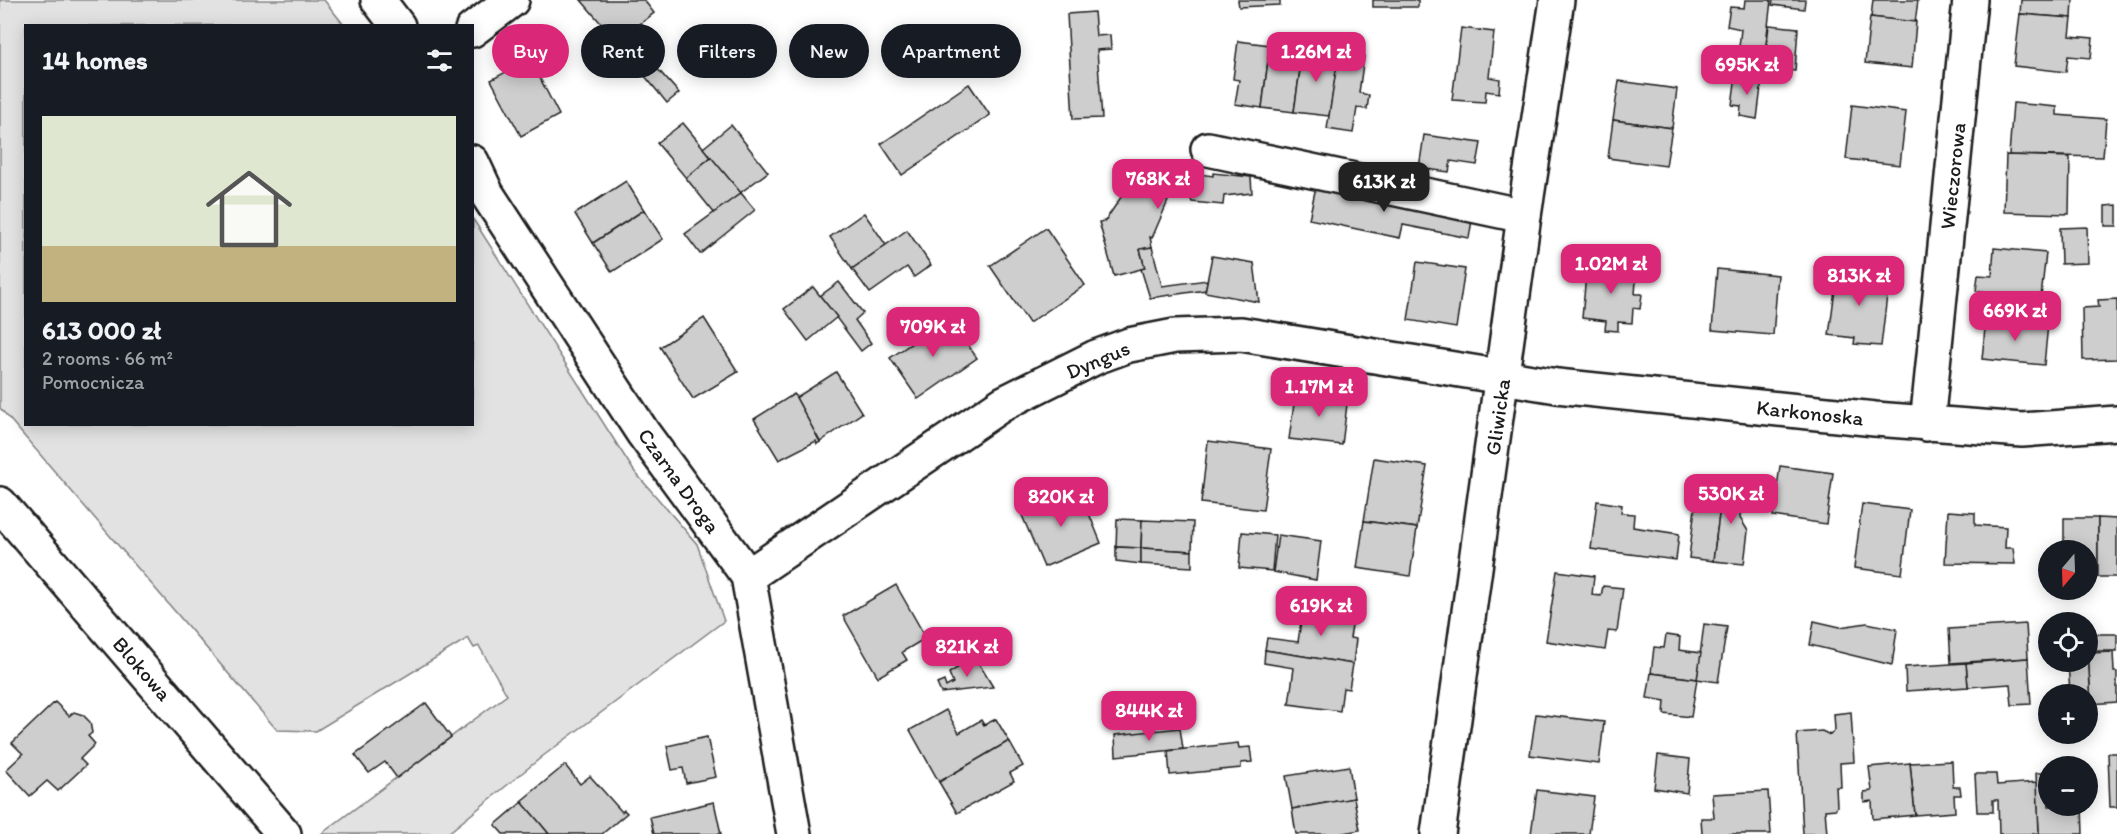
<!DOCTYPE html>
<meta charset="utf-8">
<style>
:root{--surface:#171b24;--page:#242831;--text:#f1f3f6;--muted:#9ea1a6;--line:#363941;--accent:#db2777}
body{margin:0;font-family:Itim,sans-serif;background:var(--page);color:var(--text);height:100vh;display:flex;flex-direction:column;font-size:22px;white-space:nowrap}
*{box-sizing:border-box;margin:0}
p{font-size:20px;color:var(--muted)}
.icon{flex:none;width:33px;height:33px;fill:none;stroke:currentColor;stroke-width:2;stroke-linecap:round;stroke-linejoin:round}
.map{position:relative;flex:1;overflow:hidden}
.details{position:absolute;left:24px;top:24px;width:450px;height:402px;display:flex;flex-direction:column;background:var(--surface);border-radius:0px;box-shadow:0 3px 15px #0003}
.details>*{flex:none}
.banner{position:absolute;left:492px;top:24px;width:570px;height:54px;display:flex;gap:12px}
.needle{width:39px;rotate:199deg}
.controls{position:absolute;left:2038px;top:540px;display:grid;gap:12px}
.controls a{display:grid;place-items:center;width:60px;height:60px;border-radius:50%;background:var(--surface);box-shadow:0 3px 15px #0003;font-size:30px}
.price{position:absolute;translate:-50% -51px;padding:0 14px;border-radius:12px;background:var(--accent);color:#fff;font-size:20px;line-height:39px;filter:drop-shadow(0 2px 3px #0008)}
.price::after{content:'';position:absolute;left:50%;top:36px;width:18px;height:14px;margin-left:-9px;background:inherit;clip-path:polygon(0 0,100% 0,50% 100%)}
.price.selected{background:#222;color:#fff}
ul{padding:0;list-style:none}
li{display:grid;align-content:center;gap:12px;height:318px;padding:0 18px}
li+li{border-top:2px solid var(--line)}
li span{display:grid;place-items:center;height:186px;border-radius:0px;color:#555}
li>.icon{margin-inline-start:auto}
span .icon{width:108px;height:108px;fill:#fffc;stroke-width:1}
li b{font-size:26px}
h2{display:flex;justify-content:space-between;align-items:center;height:72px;padding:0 18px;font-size:26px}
.tag{padding:0 21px;border-radius:27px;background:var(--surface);box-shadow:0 3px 15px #0003;font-size:21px;line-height:54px}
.tag.selected{background:var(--accent);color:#fff}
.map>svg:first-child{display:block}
</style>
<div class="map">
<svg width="2117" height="834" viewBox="0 0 2117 834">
<rect width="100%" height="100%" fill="#fff"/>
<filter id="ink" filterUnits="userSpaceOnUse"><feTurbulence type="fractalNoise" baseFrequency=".0167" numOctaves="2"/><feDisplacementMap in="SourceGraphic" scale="12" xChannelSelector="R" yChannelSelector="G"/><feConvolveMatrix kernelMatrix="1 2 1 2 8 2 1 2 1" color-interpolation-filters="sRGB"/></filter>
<g filter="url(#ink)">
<path fill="#e2e2e2" stroke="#7f7f7f" stroke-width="1.5" d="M0,0H324L344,25L26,26V424H472L473,219L634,471L697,544L724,621L543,756L447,834H321L507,695L479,646L474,648L468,638L316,731L277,730L0,408Z"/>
<g fill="#cecece" stroke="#1c1c1c" stroke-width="1.5">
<path d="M581,0H644L654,13L617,42Z"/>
<path d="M1238,0H1280V5L1239,7Z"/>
<rect x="1373" y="0" width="45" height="7"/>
<path d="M1745,0H1771L1762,79L1736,75L1741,29L1727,26L1730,7L1744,8Z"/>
<path d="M1773,0H1805L1804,9L1772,5Z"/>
<path d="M1873,0H1918L1915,23L1871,17Z"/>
<path d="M2021,0H2073L2072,18L2020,14Z"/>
<path d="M1094,12L1096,36L1110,35L1111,49L1097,50L1102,118L1073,119L1067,14Z"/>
<path d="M2020,14L2072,18L2070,36L2093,38L2091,58L2068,56L2066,72L2014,66Z"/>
<path d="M1870,17L1916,22L1912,68L1865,63Z"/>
<path d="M640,23L659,45L646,56L679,93L667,103L617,42Z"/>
<path d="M1769,25L1798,28L1795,71L1764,68Z"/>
<path d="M1461,28L1494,32L1489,77L1500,79L1499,93L1486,91L1485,102L1452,100Z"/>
<path d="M1238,41L1270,45L1262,108L1235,104L1239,80L1233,79Z"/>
<path d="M1270,45L1303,49L1294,112L1262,108Z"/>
<path d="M1303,49L1339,55L1329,116L1294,112Z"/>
<path d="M1339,51L1364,56L1359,93L1369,95L1367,109L1357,108L1353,133L1327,129Z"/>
<path d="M530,59L559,115L521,136L491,80Z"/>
<path d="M1736,75L1762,79L1757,119L1740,116L1741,106L1732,105Z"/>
<path d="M1619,81L1677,89L1672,128L1613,120Z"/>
<path d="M969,84L990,115L902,175L881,144Z"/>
<path d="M2013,103L2057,107V115L2106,119L2103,157L2009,155Z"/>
<path d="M1852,105L1906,112L1900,165L1846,159Z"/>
<path d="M1613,120L1672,128L1666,166L1608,158Z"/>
<path d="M683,123L711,157L686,178L657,143Z"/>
<path d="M731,125L768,172L740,193L703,148Z"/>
<path d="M1424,135L1481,143L1477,165L1451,161L1449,172L1419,168Z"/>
<path d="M2006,155L2070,157L2069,214L2004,212Z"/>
<path d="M711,157L741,193L715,214L686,178Z"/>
<path d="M1142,166L1213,176V173L1251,177L1252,193L1224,196L1223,205L1192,202L1186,188L1174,187L1152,238L1150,237L1152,247L1140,249L1145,268L1114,276L1099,222L1105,221Z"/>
<path d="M626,181L644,210L593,243L575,214Z"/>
<path d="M1317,182L1473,214L1469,238L1403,225L1400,238L1309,219Z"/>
<path d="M741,193L755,210L700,254L685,234Z"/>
<path d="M2117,205V226H2105V206Z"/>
<path d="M644,210L663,239L612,272L593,243Z"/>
<path d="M864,213L886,245L852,269L830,237Z"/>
<path d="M2087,227L2088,263L2061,264L2060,228Z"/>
<path d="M1046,228L1085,285L1029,323L990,266Z"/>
<path d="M907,230L931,265L914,277L907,267L870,293L852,269Z"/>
<path d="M1152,247L1162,286L1207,280L1206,290L1150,298L1141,269L1145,268L1140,249Z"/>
<path d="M1994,248L2046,253L2038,323L1988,319L1990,292L1976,291L1978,275L1992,276Z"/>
<path d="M1212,256L1254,263L1259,302L1205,292Z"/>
<path d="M1417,262L1465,269L1456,328L1408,320Z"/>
<path d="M1587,264L1637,269L1635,294H1642L1640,309L1633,308L1632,323L1618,322V331L1605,330L1606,321L1582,318Z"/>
<path d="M1838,267L1865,270V276L1889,279L1881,346L1854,344L1855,338L1829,335Z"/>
<path d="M1717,269L1778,275L1773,335L1712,330Z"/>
<path d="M839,282L863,313L855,320L871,343L861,351L820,296Z"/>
<path d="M813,287L837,317L808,341L784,309Z"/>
<path d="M2117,299V359L2083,360L2082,308L2099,307L2098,300Z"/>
<path d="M704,318L738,372L693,399L660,347Z"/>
<path d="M949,318L977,358L918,399L890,358Z"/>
<path d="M1986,318L2048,324L2044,365L1982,359Z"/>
<path d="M836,372L862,413L820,442L794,394L797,397Z"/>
<path d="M1296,390L1348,396L1342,445L1289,439Z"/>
<path d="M794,394L820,442L817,444L816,441L779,460L754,419Z"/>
<path d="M1208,441L1271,449L1263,510L1201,503Z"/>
<path d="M1374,458L1427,466L1417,528L1364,521Z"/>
<path d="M1780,466L1833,473L1826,524L1773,516Z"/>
<path d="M1699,474L1724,477L1713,561L1689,558Z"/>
<path d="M1724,477L1744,479L1740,518L1748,531L1744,564L1713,561Z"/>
<path d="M1079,489L1101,543L1044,567L1021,513Z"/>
<path d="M1597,501L1622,505L1621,513L1634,514L1633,527L1679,534L1676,560L1591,549Z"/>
<path d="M1862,504L1910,510L1902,574L1854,568Z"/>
<path d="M1948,511L1975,513V525L2006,527L2005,548H2013L2015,564L1945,563Z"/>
<path d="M2064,518H2098V577L2088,576V550H2064Z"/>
<path d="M2098,518L2117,519V577H2098Z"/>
<path d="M1117,519L1142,520L1141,548L1116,547Z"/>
<path d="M1142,520L1193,522L1192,551L1141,548Z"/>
<path d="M1364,521L1417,528L1410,576L1357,568Z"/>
<path d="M1242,532L1275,535L1272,571L1239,568Z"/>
<path d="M1278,535L1321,541L1316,580L1273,572Z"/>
<path d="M1116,547L1141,548V564L1116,561Z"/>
<path d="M1141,548L1192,551V567L1141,564Z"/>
<path d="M1557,571L1594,576L1592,595L1601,596L1603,586L1623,588L1617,632L1608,631L1605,650L1546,641Z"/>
<path d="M896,585L926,638L902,652L907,660L878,677L843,616Z"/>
<path d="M1303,607L1354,614L1350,638L1356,639L1353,664L1265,650L1267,638L1298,642Z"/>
<path d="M1814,621L1840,627L1867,623L1897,629L1892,665L1810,645Z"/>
<path d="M1704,624L1727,627L1718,682L1697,679Z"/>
<path d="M2026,624L2028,658L1951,663L1949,629Z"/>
<path d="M2088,634H2094L2095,651H2088Z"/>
<path d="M2094,634H2117V651H2095Z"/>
<path d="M1666,635L1680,637L1679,650L1701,653L1697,679L1651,673L1654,647L1664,648Z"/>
<path d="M1265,650L1353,664L1349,689L1343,688L1340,711L1289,704L1294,668L1264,663Z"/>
<path d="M2113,652L2114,672H2117V702L2091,704L2088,653Z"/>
<path d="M2088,653L2091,704H2088V694H2070L2068,662H2088Z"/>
<path d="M975,657L993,687L941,693L937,684L944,681L946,687L953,683L949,673Z"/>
<path d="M2028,658L2031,704L2012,705L2010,684L1968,687L1966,663Z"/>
<path d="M1966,663L1968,687L1906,691L1905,667Z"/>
<path d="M1651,673L1697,679L1691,717L1664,714L1665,701L1647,698Z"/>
<path d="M55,702L69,716L74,712L83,715L90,722L92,733L88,736L95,744L80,759L86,765L58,791L47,781L30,796L6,770L23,754L12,743Z"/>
<path d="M426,703L451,737L397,778L385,762L369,773L355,755Z"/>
<path d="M946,710L959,733L981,720L984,725L996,719L1009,741L939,782L910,730Z"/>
<path d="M1851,712L1854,762L1840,763L1841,787H1836L1837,806L1836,809L1825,810L1827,834H1803L1797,733L1822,731L1830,735L1835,730L1834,714Z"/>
<path d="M1536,714L1604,722L1599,764L1530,755Z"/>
<path d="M1180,728L1183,749L1116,756L1115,735Z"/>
<path d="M707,737L716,777L686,783L683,768L672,770L667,746Z"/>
<path d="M1009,741L1023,766L1010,773L1014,781L957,813L939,782Z"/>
<path d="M1238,743L1239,748L1250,747L1252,762L1241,763V768L1170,775L1168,751Z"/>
<path d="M2108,753H2117V807H2110Z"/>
<path d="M1658,755L1690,759L1687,793L1654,788Z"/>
<path d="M1952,761L1953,787H1960L1961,795H1954L1955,812L1915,815L1910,763Z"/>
<path d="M1910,763L1915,815L1873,819L1872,801L1864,802V792L1872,791L1869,767Z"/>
<path d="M565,765L580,784L590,776L622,812L624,810L627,813L602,834H549L521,801Z"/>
<path d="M1349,766L1354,798L1292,809L1286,776Z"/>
<path d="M2036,773H2049V806H2082L2083,834H2039Z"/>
<path d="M1975,774H1996L1997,785L2037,782L2039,834H1999L1998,800H1993V812H1977Z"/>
<path d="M1537,790L1594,797L1589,834H1531Z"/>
<path d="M1768,791L1771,834H1702L1701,818H1714L1712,794Z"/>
<path d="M1354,798L1360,830L1338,834H1296L1292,809Z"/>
<path d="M522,802L540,823L549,834H503L495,825Z"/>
<path d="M714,802L721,834H654L650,817Z"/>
</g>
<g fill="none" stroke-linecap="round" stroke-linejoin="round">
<defs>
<g id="minor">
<path d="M378,0L398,26"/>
<path d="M472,30L512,0"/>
<path d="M1208,149L1524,216"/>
<path d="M472,162L487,194L643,433L748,576L794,834"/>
<path d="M1927,424L1970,0"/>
<path d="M0,504L284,834"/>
<path d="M748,576L1004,403L1096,357L1129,345L1175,336L1241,334L1557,386L1875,419L2022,430L2117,423"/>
<path d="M1438,834L1524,216L1557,0"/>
</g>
</defs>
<use href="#minor" stroke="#1c1c1c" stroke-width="38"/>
<use href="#minor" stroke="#fff" stroke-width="33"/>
</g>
</g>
<g text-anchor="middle" stroke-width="4.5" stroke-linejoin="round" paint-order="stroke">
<g font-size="21" fill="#1c1c1c" stroke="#fff">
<text transform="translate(1953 176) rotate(-84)" y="7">Wieczorowa</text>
<text transform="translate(1098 360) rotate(-23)" y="7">Dyngus</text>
<text transform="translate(1810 413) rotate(6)" y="7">Karkonoska</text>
<text transform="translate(1498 417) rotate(-82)" y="7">Gliwicka</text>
<text transform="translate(679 481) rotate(54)" y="7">Czarna Droga</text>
<text transform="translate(142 669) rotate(49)" y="7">Blokowa</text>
</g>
</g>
</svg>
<div class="controls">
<a><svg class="needle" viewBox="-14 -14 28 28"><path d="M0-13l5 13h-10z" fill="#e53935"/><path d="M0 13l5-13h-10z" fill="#9ea1a6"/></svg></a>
<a><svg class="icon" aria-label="locate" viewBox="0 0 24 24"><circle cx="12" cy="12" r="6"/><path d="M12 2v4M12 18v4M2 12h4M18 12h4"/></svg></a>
<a>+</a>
<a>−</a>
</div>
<b class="price" style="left:1316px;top:83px">1.26M zł</b>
<b class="price" style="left:1747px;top:96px">695K zł</b>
<b class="price" style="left:1158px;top:210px">768K zł</b>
<b class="price selected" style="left:1384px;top:213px">613K zł</b>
<b class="price" style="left:1611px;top:295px">1.02M zł</b>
<b class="price" style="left:1859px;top:307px">813K zł</b>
<b class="price" style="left:2015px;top:342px">669K zł</b>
<b class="price" style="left:933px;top:358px">709K zł</b>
<b class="price" style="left:1319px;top:418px">1.17M zł</b>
<b class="price" style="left:1731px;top:525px">530K zł</b>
<b class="price" style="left:1061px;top:528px">820K zł</b>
<b class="price" style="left:1321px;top:637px">619K zł</b>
<b class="price" style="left:967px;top:678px">821K zł</b>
<b class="price" style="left:1149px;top:742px">844K zł</b>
<div class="banner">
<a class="tag selected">Buy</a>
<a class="tag">Rent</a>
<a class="tag">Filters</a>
<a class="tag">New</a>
<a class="tag">Apartment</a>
</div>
<section class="details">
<h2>14 homes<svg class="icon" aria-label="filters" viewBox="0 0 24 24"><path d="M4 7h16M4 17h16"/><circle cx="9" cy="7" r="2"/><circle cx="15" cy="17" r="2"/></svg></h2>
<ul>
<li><span style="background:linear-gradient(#dfe7d0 70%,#c2b280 0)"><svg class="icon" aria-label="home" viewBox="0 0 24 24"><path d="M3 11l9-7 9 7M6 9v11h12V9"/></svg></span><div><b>613 000 zł</b><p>2 rooms · 66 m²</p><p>Pomocnicza</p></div></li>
</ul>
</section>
</div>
